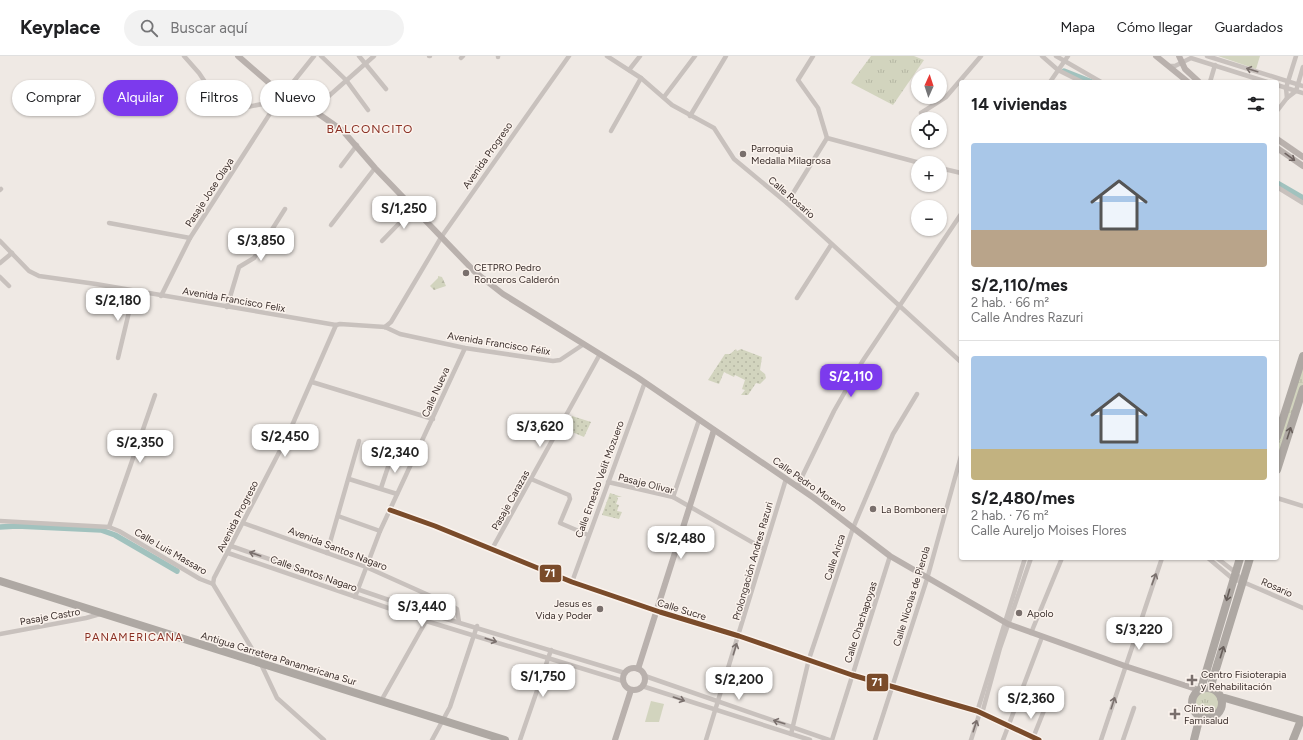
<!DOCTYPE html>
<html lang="es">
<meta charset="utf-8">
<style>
:root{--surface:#fff;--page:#f2f2f2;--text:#202124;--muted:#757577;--line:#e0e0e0;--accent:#7c3aed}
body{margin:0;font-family:Figtree,sans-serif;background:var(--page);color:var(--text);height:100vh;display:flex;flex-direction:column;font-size:15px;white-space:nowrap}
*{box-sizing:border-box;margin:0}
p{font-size:13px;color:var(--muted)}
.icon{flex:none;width:22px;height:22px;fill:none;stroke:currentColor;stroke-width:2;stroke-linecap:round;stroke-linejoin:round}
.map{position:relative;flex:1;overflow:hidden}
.sheet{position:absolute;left:959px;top:24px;width:320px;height:480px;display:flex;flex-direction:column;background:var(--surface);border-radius:4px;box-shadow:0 1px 3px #0004}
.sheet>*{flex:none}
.guide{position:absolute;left:12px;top:24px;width:380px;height:36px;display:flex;gap:8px}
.needle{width:26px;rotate:3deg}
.tools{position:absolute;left:911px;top:12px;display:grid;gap:8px}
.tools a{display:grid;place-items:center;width:36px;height:36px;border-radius:50%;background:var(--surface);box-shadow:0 1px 3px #0004;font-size:20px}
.price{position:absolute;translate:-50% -34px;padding:0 9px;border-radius:8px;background:#fff;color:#222;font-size:13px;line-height:26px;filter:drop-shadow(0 1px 2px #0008)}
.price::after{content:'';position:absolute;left:50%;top:24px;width:12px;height:9px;margin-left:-6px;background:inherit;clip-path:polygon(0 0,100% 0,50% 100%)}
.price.current{background:var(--accent);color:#fff}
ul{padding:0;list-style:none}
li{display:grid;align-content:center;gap:8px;height:212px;padding:0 12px}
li+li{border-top:1px solid var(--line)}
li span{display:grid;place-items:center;height:124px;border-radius:4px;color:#555}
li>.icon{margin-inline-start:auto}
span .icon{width:72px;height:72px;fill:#fffc;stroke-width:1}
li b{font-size:17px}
h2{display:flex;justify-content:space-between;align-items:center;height:48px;padding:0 12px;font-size:17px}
.tag{padding:0 14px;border-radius:18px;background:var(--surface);box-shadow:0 1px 3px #0004;font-size:14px;line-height:36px}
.tag.current{background:var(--accent);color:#fff}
header{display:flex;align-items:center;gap:24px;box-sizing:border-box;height:56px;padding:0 20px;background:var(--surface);border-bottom:1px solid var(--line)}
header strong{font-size:19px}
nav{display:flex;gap:22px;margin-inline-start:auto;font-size:14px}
.search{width:280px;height:36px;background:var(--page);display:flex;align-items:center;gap:10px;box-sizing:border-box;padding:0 14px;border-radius:22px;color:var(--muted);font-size:15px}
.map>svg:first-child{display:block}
</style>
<header>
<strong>Keyplace</strong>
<div class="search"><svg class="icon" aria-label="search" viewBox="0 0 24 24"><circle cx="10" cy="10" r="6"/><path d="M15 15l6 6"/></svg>Buscar aquí</div>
<nav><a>Mapa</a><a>Cómo llegar</a><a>Guardados</a></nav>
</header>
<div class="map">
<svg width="1303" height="684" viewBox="0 0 1303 684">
<defs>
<pattern id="forest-firs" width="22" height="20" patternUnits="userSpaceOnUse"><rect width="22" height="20" fill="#d2d4be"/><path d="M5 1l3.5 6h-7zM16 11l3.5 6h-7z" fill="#b5b6a3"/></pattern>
<pattern id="park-tufts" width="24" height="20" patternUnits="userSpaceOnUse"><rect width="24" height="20" fill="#d2d4be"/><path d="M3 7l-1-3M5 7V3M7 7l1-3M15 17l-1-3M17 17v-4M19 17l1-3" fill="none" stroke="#b5b6a3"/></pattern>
<pattern id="garden-dots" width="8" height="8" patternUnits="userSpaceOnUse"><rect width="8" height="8" fill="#d2d4be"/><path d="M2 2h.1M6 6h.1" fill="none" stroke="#b5b6a3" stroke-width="1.8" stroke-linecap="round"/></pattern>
</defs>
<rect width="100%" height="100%" fill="#efe9e4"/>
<g fill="#d2d4be">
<path d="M1218,0H1260L1256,13Z"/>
<path d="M651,645L664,648L659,666H645Z"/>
</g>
<path fill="url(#forest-firs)" d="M438,220L442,221L446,230L434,234L430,230L438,222Z"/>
<g fill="url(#park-tufts)">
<path d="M871,0H914L924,4L893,49L851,27Z"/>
<path d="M1303,303V332L1277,416V388Z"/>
<circle cx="1207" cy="647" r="12"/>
</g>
<g fill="url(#garden-dots)">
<path d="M736,293L737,295L741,293L762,301L760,314L765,318L766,322L760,328L756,327L748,339H741L745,334L742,333L745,324L735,319L734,321L724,316L719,328L708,324L725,298H730Z"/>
<path d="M572,360L591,366L584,381L565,373Z"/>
<path d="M610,437L622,441H617L618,443L616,448L619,449L617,455L622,456L619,463L602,459Z"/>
</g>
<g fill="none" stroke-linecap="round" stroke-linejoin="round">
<g stroke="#a1c2be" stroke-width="5.5">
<path d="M1064,15L1092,26"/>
<path d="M1277,127L1303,142"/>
<path d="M0,471L17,470L101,474L115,479L177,515"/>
</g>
<g stroke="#c8c1bd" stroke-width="4.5">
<path d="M184,0L199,17L213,38L223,45L235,49L247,51L278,45L314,0"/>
<path d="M321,0L346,24L368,54"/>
<path d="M359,0L386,33"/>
<path d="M429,0H430"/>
<path d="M607,0L641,22L672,49L714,72L734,103L787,147L961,306"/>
<path d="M813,0L798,24L818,52L827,82L920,107"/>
<path d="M1042,0L1058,14L1082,26"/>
<path d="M1056,0L1101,26"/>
<path d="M1207,0L1303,30"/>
<path d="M498,1V0"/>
<path d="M461,2L463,0"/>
<path d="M1169,10H1175L1191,2L1267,26"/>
<path d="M629,14L640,0"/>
<path d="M1050,26L1068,0"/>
<path d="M1210,26L1215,9"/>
<path d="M1277,29L1303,37"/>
<path d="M664,41L695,0"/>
<path d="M1287,42L1286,32L1296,0"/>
<path d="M313,54L374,0"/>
<path d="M1277,55L1287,42L1296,35L1303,11"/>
<path d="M921,57L946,41L981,0"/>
<path d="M690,60L726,0"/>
<path d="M611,75L641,22"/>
<path d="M341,110L357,89"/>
<path d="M940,112L961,117"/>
<path d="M1277,131L1303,147"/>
<path d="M0,134L1,133"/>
<path d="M787,147L827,82"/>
<path d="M109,167L190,182"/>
<path d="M331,169L375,112"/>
<path d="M0,185L29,215L39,220L96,228L336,269L340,268L385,271"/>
<path d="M382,185L415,151"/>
<path d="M0,207L12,197"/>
<path d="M0,221L9,230"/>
<path d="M161,240L190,182L278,45"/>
<path d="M797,242L831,189"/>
<path d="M227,251L239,211L254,202L285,153"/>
<path d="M385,271L391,266L442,180L569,0"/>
<path d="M385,271L400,278L465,292L553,305L560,304L584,288"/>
<path d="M118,302L134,235"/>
<path d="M312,326L433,363"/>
<path d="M349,423L397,438"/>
<path d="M531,423L569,439L570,443L560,467L588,479"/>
<path d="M608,426L673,441L764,493"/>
<path d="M797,431L834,355L862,306L961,158"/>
<path d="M381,432L392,399C400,393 406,399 414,403"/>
<path d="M673,441L699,364"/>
<path d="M1277,442L1303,450"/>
<path d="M390,454L435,470L572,526L660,556L739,580L852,619L977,655L1039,684"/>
<path d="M338,460L380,475"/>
<path d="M0,465L109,471L119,475L200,523L213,528L260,606L277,642L324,684"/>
<path d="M243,467L366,511L444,546L457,553L459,566"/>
<path d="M109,471L155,339"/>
<path d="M231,490L430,558L625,617"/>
<path d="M492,493L600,298"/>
<path d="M228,497L426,565L623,625"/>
<path d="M327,497L359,385"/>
<path d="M1208,502L1233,523L1243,526L1303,552"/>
<path d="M1217,502L1235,516L1243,526"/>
<path d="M572,526L645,326"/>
<path d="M213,528L214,522L287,381L336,269"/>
<path d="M355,541L380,475L465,292"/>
<path d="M1031,577L1062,502"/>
<path d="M0,578L86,562L100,558"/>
<path d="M645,620L829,684"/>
<path d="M642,630L810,684"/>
<path d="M1022,636L1043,645"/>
<circle cx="1046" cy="648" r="4.5"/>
<path d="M381,645L426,565"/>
<path d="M980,656L978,653L1025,502"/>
<path d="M791,678L809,603L853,472L893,378L917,338"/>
<path d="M1033,682L1045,652"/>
<path d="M432,684L450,651L477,570"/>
<path d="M520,684L551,594"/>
<path d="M706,684L786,423"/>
<path d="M832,684L890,500"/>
<path d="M875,684L927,523L961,400"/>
<path d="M971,684L980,656L983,654L1000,592L1031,502"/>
<path d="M1003,684L1042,581"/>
<path d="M1101,684L1162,502"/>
<path d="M1123,684L1134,652"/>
</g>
<g stroke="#b9b1ad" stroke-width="6">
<path d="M238,0L283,39L313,54L343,75L375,112L475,216L503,238L637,321L814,442L890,500L1008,568L1125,610L1199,634"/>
<path d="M1156,0L1188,26"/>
<path d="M1179,0L1185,13L1199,26"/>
<path d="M1277,83L1303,101"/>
<path d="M1277,92L1303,110"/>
<circle cx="634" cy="623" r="11"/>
<path d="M638,613L714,374"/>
<path d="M615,684L631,634"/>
</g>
<g stroke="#aea8a3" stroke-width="8">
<path d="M1277,381L1303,300"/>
<path d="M1277,414L1303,333"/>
<path d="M0,525L505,684"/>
<circle cx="1207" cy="647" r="15"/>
<path d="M1201,633L1240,502"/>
<path d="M1213,633L1212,626L1250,502"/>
<path d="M1221,642H1225L1301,664L1293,684"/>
<path d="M1194,684L1200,660"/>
</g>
<defs>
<path id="bus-1" d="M390,454L435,470L572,526L660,556L739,580L852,619L977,655L1039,684"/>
</defs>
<use href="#bus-1" stroke="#fbf3ed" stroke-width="8"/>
<use href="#bus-1" stroke="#7a4b2a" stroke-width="5"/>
</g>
<defs><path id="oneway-shaft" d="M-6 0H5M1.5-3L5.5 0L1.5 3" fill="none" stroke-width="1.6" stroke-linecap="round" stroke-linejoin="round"/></defs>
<g stroke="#7a706d">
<use href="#oneway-shaft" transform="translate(1252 14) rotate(-163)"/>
<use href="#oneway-shaft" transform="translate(255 498) rotate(-161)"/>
<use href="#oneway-shaft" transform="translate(1154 523) rotate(-70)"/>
<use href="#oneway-shaft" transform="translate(491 584) rotate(18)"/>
<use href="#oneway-shaft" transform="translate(735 593) rotate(-73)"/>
<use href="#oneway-shaft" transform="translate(679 643) rotate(19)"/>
<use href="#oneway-shaft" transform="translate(1113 647) rotate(-72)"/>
<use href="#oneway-shaft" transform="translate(779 666) rotate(-163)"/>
<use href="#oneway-shaft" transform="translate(975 670) rotate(-72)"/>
</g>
<use stroke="#6d625f" href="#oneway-shaft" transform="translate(1290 101) rotate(36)"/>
<g stroke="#685f5b">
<use href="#oneway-shaft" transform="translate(1289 377) rotate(-72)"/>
<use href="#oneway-shaft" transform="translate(1228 539) rotate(106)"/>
<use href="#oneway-shaft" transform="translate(1222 596) rotate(-73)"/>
</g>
<g fill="#796f6c" stroke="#fbf3ed" stroke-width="1.5">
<circle cx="743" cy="98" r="4"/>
<circle cx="466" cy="217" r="4"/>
<circle cx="873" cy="453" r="4"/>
<circle cx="600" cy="553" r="4"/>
<circle cx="1019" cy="557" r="4"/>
<path d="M1190 618h4v4h4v4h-4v4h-4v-4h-4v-4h4z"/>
<path d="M1173 652h4v4h4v4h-4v4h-4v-4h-4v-4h4z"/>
</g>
<g text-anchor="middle" stroke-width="3" stroke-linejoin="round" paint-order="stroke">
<g font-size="10" fill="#3a2e2b" stroke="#fbf3ed" text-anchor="start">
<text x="751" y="96">Parroquia<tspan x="751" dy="12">Medalla Milagrosa</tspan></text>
<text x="474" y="215">CETPRO Pedro<tspan x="474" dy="12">Ronceros Calderón</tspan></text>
<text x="881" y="457">La Bombonera</text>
<text x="592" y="551" text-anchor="end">Jesus es<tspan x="592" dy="12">Vida y Poder</tspan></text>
<text x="1027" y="561">Apolo</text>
<text x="1201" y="622">Centro Fisioterapia<tspan x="1201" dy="12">y Rehabilitación</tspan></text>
<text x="1184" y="656">Clínica<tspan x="1184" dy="12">Famisalud</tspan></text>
</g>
<g font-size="10" fill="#3a2e2b" stroke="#fbf3ed">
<text transform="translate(487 99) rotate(-55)" y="4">Avenida Progreso</text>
<text transform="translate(209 136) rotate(-57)" y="4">Pasaje Jose Olaya</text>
<text transform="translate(792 141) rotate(41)" y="4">Calle Rosario</text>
<text transform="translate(234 243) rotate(10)" y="4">Avenida Francisco Felix</text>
<text transform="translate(499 287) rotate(9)" y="4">Avenida Francisco Félix</text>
<text transform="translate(435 336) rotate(-66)" y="4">Calle Nueva</text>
<text transform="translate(599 423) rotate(-70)" y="4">Calle Ernesto Velit Mozuero</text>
<text transform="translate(646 427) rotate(14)" y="4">Pasaje Olivar</text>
<text transform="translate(810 428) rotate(35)" y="4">Calle Pedro Moreno</text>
<text transform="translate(510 444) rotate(-61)" y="4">Pasaje Carazas</text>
<text transform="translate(237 460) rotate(-63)" y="4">Avenida Progreso</text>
<text transform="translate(338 492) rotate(21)" y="4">Avenida Santos Nagaro</text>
<text transform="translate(171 495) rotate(30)" y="4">Calle Luis Massaro</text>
<text transform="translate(834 501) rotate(-72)" y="4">Calle Arica</text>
<text transform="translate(752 505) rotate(-74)" y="4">Prolongación Andres Razuri</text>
<text transform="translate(314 517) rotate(19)" y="4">Calle Santos Nagaro</text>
<text transform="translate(1277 531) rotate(24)" y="4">Rosario</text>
<text transform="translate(911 540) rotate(-73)" y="4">Calle Nicolas de Pierola</text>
<text transform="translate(682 553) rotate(17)" y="4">Calle Sucre</text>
<text transform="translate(50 560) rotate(-10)" y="4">Pasaje Castro</text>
<text transform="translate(860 566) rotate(-72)" y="4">Calle Chachapoyas</text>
<text transform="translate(279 602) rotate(17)" y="4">Antigua Carretera Panamericana Sur</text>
</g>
<g font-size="11" letter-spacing="1" fill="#8a2f23" stroke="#fbf3ed">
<text x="134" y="585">PANAMERICANA</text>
</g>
<g font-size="12" letter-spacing="1" fill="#8a2f23" stroke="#fbf3ed">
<text x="370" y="77">BALCONCITO</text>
</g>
</g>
<g stroke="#fbf3ed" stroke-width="1.5">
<rect x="539" y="508" width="23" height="19" rx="4" fill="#7a4b2a"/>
<rect x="866" y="617" width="23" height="19" rx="4" fill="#7a4b2a"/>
</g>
<g font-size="11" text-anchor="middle" font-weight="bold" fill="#fff">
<text x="550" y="521">71</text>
<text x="877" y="630">71</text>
</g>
</svg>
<div class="tools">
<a><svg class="needle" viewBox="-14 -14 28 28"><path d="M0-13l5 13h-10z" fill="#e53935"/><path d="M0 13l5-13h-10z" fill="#757577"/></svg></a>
<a><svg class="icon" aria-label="locate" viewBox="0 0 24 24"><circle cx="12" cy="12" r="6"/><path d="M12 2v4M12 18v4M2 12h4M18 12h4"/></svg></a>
<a>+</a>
<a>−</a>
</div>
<b class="price" style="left:404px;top:174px">S/1,250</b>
<b class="price" style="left:261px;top:206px">S/3,850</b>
<b class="price" style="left:118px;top:266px">S/2,180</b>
<b class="price current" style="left:851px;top:342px">S/2,110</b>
<b class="price" style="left:540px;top:392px">S/3,620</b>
<b class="price" style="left:285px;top:402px">S/2,450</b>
<b class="price" style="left:140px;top:408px">S/2,350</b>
<b class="price" style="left:395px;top:418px">S/2,340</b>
<b class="price" style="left:681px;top:504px">S/2,480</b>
<b class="price" style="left:422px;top:572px">S/3,440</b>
<b class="price" style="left:1139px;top:595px">S/3,220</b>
<b class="price" style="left:543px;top:642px">S/1,750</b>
<b class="price" style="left:739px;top:645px">S/2,200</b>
<b class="price" style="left:1031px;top:664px">S/2,360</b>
<div class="guide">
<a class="tag">Comprar</a>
<a class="tag current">Alquilar</a>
<a class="tag">Filtros</a>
<a class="tag">Nuevo</a>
</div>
<section class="sheet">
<h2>14 viviendas<svg class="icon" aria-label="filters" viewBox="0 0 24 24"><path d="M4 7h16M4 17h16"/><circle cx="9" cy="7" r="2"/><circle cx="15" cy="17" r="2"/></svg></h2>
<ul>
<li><span style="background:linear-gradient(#a9c7e8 70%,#b9a48a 0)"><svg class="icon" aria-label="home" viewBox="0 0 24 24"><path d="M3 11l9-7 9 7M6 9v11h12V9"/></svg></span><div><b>S/2,110/mes</b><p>2 hab. · 66 m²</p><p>Calle Andres Razuri</p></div></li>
<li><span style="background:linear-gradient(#a9c7e8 75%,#c2b280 0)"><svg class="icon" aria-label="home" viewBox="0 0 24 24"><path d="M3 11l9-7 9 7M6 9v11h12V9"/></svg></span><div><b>S/2,480/mes</b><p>2 hab. · 76 m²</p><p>Calle Aureljo Moises Flores</p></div></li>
</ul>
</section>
</div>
